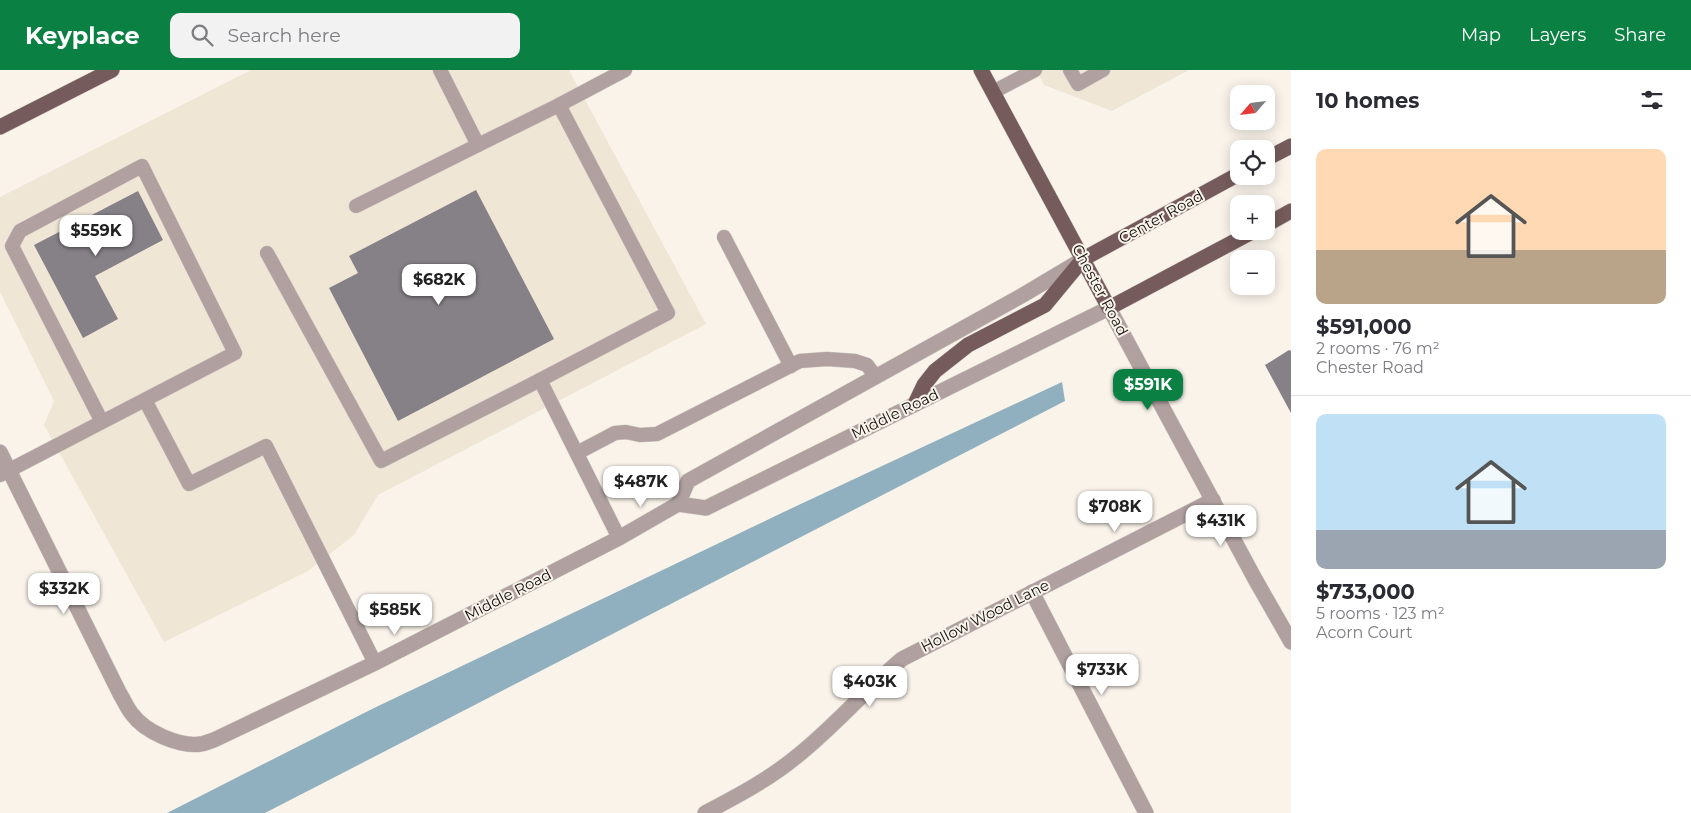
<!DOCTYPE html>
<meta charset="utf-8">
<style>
:root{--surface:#fff;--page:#f2f2f3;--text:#2b2b33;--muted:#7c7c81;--line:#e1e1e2;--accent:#0b8043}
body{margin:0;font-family:Montserrat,sans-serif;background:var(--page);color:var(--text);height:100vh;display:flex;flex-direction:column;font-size:19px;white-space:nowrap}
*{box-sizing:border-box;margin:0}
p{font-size:16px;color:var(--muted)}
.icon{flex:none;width:28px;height:28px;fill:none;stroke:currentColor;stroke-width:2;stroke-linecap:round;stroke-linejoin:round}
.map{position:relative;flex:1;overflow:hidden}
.side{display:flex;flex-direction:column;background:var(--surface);width:400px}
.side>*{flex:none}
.needle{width:32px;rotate:242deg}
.controls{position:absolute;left:1230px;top:15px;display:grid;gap:10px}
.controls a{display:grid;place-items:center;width:45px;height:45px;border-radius:10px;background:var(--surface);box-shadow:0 2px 12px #0003;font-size:25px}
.price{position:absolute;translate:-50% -42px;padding:0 11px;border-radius:10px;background:#fff;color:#222;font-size:16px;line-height:32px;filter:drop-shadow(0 1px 2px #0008)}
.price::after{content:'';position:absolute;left:50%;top:30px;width:15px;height:11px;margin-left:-8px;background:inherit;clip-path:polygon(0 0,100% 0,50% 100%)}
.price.on{background:var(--accent);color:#fff}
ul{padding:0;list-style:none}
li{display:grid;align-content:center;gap:10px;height:265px;padding:0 25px}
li+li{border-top:1px solid var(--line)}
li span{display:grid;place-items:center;height:155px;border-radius:10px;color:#555}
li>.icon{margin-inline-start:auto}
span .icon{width:90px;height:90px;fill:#fffc;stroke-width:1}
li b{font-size:21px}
h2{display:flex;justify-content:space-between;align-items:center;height:60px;padding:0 25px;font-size:21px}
header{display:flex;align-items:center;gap:30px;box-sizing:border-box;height:70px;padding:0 25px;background:var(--accent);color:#fff}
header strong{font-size:24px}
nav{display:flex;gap:28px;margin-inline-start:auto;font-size:18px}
.search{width:350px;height:45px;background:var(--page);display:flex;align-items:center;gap:12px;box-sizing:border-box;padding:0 18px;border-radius:10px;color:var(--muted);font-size:19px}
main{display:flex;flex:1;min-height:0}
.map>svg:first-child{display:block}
</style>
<header>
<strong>Keyplace</strong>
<div class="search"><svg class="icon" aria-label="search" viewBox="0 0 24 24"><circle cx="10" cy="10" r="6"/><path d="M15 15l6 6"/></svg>Search here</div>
<nav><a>Map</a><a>Layers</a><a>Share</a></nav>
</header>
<main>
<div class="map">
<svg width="1291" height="743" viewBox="0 0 1291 743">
<rect width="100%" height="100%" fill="#f9f3ea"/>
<g fill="#f0e6d6">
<path d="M251,0H569L706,254L378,425L354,465L308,501L164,572L44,355L54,331L0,222V127Z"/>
<path d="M1037,0H1189L1112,41L1044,15Z"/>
</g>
<path fill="#90b0bf" d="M1062,312L1065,331L265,743H167L372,639L790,439Z"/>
<g fill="#868087">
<path d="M476,120L554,269L398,351L329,218L358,203L349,186Z"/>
<path d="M138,121L163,170L95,206L118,249L83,268L34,175Z"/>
<path d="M1289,280L1291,281V343L1265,295Z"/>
</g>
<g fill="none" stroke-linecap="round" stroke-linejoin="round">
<defs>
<g id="service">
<path d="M440,0L478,75L559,35L668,243L540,310"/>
<path d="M1070,0L1078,14L1103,0"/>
<path d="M993,22L1035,0"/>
<path d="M559,35L625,0"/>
<path d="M356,136L478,75"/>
<path d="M724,167L791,296"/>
<path d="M267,183L381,391L540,310L619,468"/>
<path d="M145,330L189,414L266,376L375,593"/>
<path d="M577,383L615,363L626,362L640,365L657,364L800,291L827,289L855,291L867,295L876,307"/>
<path d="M0,405L235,283L142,96L20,161L12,176L102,352"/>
</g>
<g id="minor">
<path d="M1080,191L1023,225L688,411L678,434L706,438L1109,238"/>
<path d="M0,382L120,624C124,630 127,638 132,644C145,662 179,677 201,674C206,673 211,671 216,669L375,593L619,468L678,434"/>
<path d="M1032,522L1146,743"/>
<path d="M705,743C737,726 768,710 796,687C834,657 865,620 902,589L1213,430"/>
</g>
<path id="tertiary" d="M1109,238L1255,509L1291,572"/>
<g id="primary">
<path d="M981,0L1109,238L1254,161"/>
<path d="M0,57L112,0"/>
<path d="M1266,89L1291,76"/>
<path d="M1266,155L1291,141"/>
<path d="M915,334L924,315L935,301L968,275L1045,235L1083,189L1239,104"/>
</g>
</defs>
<use href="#service" stroke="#d4cfc7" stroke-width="15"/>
<use href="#minor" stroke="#d4cfc7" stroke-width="16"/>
<use href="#tertiary" stroke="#d4cfc7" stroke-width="16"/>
<use href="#primary" stroke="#d4cfc7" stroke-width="16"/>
<use href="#service" stroke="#b0a0a0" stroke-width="14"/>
<use href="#minor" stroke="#b0a0a0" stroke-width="15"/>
<use href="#tertiary" stroke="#b0a0a0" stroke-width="15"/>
<use href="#primary" stroke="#765b5c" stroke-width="15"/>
</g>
<g text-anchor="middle" stroke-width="4" stroke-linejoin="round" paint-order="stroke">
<g font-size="15" fill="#14120f" stroke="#f9f3ea">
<text transform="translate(1161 147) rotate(-29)" y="5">Center Road</text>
<text transform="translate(1100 220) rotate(62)" y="5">Chester Road</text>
<text transform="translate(895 344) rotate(-26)" y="5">Middle Road</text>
<text transform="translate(508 525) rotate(-27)" y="5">Middle Road</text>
<text transform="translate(985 546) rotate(-27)" y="5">Hollow Wood Lane</text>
</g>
</g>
</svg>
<div class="controls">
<a><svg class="needle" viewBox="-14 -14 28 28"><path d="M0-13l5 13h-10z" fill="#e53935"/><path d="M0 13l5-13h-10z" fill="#7c7c81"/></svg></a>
<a><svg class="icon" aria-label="locate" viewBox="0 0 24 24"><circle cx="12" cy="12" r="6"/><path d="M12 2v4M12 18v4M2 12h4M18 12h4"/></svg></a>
<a>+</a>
<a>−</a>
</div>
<b class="price" style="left:96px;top:187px">$559K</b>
<b class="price" style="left:439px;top:236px">$682K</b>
<b class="price on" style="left:1148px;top:341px">$591K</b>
<b class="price" style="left:641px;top:438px">$487K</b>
<b class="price" style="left:1115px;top:463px">$708K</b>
<b class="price" style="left:1221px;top:477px">$431K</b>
<b class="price" style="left:64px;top:545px">$332K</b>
<b class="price" style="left:395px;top:566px">$585K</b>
<b class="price" style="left:1102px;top:626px">$733K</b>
<b class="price" style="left:870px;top:638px">$403K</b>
</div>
<section class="side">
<h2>10 homes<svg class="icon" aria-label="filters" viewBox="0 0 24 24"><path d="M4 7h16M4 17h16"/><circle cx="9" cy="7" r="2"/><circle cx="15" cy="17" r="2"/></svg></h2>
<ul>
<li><span style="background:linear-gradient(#ffd9b3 65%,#b9a48a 0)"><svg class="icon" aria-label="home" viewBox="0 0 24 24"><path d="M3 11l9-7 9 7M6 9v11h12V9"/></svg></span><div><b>$591,000</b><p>2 rooms · 76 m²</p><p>Chester Road</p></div></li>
<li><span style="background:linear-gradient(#bfe0f5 75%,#9aa5b1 0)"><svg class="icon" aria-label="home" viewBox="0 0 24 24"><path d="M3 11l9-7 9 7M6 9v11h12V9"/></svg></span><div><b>$733,000</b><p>5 rooms · 123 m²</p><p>Acorn Court</p></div></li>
</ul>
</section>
</main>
